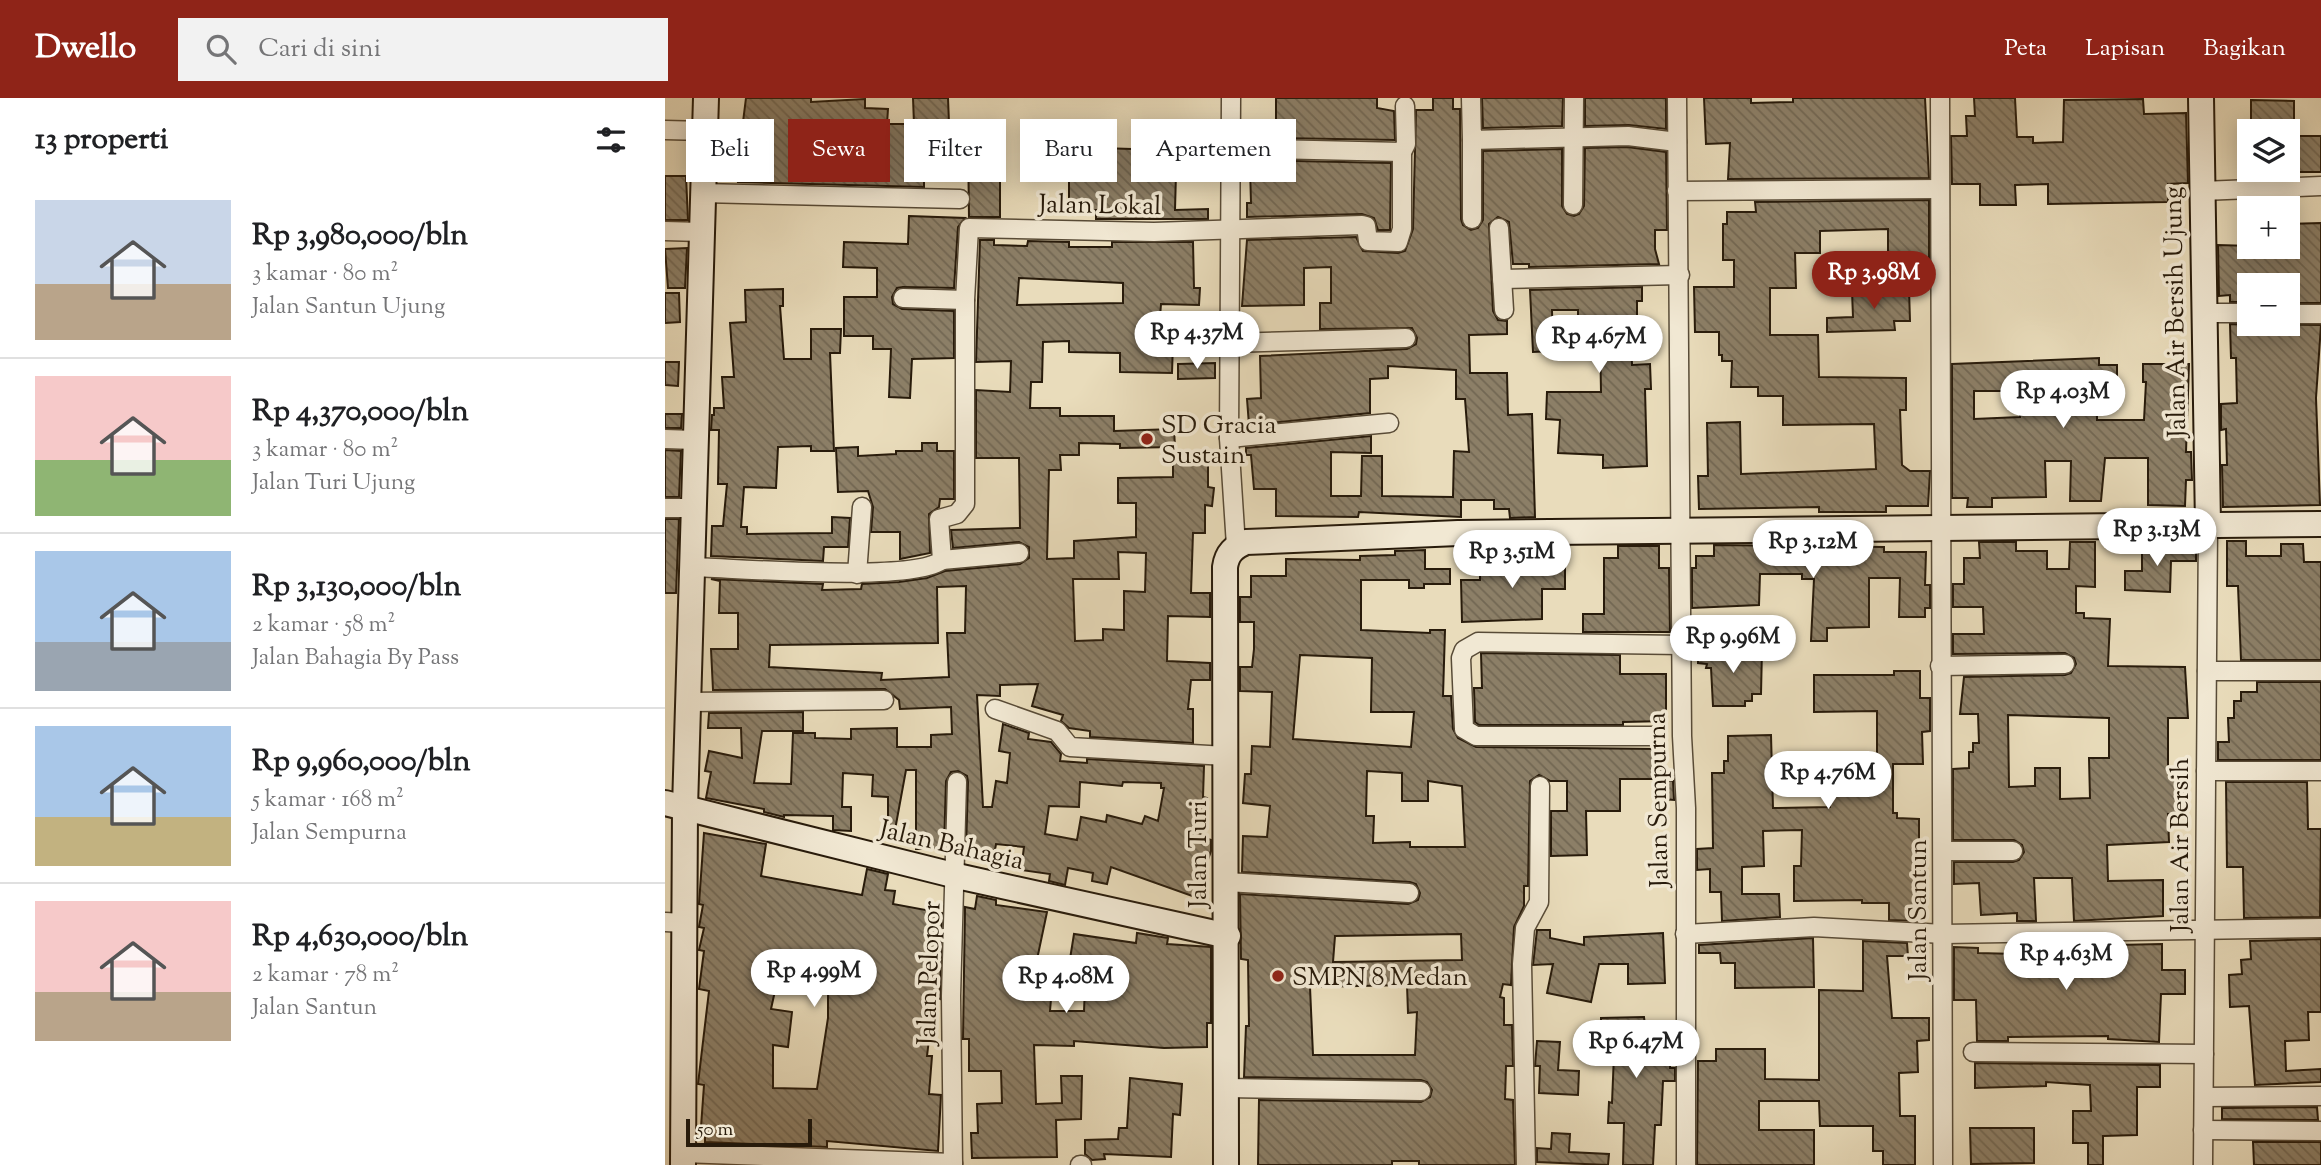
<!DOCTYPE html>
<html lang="id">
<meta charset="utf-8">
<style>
:root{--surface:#fff;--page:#f2f2f2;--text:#202124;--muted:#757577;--line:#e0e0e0;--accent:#8f2418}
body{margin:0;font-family:"Sorts Mill Goudy",serif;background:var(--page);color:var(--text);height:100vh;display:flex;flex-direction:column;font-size:26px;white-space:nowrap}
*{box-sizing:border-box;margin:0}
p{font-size:23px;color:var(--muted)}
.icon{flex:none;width:38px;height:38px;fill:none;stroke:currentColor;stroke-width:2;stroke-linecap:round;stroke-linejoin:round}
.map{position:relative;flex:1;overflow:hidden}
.side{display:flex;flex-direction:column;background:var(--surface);width:665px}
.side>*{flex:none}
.banner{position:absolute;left:21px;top:21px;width:665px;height:63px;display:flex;gap:14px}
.tools{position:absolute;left:1572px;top:21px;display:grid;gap:14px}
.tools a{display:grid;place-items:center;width:63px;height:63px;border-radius:0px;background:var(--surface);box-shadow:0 4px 18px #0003;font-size:35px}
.scale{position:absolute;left:21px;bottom:18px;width:126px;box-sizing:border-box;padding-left:7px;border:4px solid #281b0b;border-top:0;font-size:19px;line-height:24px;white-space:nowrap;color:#281b0b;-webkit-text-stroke:5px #f1e8d3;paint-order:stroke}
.price{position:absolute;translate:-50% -60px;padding:0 16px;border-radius:24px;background:#fff;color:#222;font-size:23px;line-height:46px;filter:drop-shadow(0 2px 4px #0008)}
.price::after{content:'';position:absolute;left:50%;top:42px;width:21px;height:16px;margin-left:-10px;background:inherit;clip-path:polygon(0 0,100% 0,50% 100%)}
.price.active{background:var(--accent);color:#fff}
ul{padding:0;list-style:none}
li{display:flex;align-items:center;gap:21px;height:175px;padding:0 35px}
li+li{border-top:2px solid var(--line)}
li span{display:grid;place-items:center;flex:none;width:196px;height:140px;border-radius:0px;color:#555}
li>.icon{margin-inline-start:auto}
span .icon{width:84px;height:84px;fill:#fffc;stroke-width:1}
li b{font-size:30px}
h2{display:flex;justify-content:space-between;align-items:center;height:84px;padding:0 35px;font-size:30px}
.pill{padding:0 24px;border-radius:0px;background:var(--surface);box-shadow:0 4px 18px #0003;font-size:24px;line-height:63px}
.pill.active{background:var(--accent);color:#fff}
header{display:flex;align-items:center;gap:42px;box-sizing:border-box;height:98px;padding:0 35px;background:var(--accent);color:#fff}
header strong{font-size:33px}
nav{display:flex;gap:38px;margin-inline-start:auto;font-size:24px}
.search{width:490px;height:63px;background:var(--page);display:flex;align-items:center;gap:18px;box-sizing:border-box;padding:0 24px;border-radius:0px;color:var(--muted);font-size:26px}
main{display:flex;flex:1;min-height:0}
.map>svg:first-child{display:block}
</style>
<header>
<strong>Dwello</strong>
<div class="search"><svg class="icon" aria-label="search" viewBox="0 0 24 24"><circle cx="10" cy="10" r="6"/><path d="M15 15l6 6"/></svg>Cari di sini</div>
<nav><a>Peta</a><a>Lapisan</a><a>Bagikan</a></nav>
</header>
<main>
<section class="side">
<h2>13 properti<svg class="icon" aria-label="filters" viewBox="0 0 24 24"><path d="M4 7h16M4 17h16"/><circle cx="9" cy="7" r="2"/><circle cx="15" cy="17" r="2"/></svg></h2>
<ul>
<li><span style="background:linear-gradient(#c9d6e8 60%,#b9a48a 0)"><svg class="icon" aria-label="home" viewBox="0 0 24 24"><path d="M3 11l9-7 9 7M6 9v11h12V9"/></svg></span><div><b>Rp 3,980,000/bln</b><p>3 kamar · 80 m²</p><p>Jalan Santun Ujung</p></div></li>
<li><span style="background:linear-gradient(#f6c9c9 60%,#8fb573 0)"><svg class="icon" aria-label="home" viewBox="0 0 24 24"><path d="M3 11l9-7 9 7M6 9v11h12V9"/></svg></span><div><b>Rp 4,370,000/bln</b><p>3 kamar · 80 m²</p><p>Jalan Turi Ujung</p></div></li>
<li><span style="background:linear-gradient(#a9c7e8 65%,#9aa5b1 0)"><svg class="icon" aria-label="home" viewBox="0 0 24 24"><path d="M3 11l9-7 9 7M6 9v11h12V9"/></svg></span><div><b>Rp 3,130,000/bln</b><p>2 kamar · 58 m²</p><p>Jalan Bahagia By Pass</p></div></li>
<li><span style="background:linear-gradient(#a9c7e8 65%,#c2b280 0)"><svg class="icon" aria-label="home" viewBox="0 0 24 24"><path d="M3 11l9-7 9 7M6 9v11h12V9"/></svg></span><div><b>Rp 9,960,000/bln</b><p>5 kamar · 168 m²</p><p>Jalan Sempurna</p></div></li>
<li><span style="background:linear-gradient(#f6c9c9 65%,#b9a48a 0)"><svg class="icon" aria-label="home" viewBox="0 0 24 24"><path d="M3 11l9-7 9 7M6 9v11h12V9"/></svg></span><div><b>Rp 4,630,000/bln</b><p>2 kamar · 78 m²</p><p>Jalan Santun</p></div></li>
</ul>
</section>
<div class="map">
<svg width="1656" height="1067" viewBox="0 0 1656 1067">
<defs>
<pattern id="building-back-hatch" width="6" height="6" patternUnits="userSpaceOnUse" patternTransform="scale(1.75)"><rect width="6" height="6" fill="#8c7f67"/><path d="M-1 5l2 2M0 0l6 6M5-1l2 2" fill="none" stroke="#726753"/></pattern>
</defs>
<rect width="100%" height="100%" fill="#e9dcbb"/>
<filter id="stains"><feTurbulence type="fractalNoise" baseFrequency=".00286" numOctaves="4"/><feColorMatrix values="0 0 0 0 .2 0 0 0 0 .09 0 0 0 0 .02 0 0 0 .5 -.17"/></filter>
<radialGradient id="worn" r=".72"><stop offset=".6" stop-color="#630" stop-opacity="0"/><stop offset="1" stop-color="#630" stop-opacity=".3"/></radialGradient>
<g fill="url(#building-back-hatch)" stroke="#281b0b" stroke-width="2" fill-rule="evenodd">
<path d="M81,0H146V4L200,1V10L223,11L222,26H249L248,0H283L284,25H288V50H259V89L73,84L77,49L57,48V23L78,24Z"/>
<path d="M611,0H712V10L729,13L730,42L611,40Z"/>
<path d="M768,0H788V11H795L796,121L798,127L806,132L813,130L818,122V53L897,51V108L902,116L909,118L914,116L919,108L920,50L962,49L1001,54L1002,132H990V151L994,166L864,169V166H848L844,124L833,119L824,126L828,213L833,222L842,223V236L804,237L805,275H842L843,317L867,316L870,419L845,420L844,411H829V402H796V419L694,414L693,419L611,418V391H589L586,357H581V350L706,338V355L666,354V398H696L697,358H717V398L788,399L789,353L804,354L800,301H791V272L723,268V280L705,281V315L584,327L582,301L596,300L595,258L742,251L751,246L752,240L747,230L655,231V205H666V169L639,170V207L577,208L582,142L691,139L698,153L733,155L740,153L748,131L751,12H768Z"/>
<path d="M817,0H898L897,28L818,30Z"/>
<path d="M920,0H1001V31L964,27L920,28Z"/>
<path d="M1039,0H1086V5L1128,4V0H1260L1264,80L1063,81L1065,45L1041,46Z"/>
<path d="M1309,0H1350L1352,39H1368V45L1398,44L1399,2L1478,1L1479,16L1521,15L1523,85L1503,86V104L1383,106V86L1350,87L1351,107H1315V86H1287L1286,38H1302L1301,18H1310Z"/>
<path d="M1586,2L1629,3V31L1586,30Z"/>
<rect x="1634" y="38" width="22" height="36"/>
<path d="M335,41V119H304L303,42Z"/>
<path d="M526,47L527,74L511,75L510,112L543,111V121H431V112H404V49L467,51Z"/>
<path d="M578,62L726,65L725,132H713L709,120L697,116L582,119V105H586L585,70H579Z"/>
<path d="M0,78H21L23,122H0Z"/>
<path d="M1264,102V163H1232V155H1223V131L1155,133V155H1130L1131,190H1105V237H1153L1154,279L1241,280V312H1235L1237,367L1245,373H1265L1263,408H1221V414H1154V409L1034,411L1033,378H1043L1042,325L1075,324L1076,376L1211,371L1209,326L1118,327V298H1093V289H1066L1067,263H1057V257H1054V234H1030L1029,189H1069V162H1058V126H1062V114H1091L1090,104Z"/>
<path d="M244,118L300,120L293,129L289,190L238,189L232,190L227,199L228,206L237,211L289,213V260L247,261L245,300L224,299L226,251H208V238H179V199H212V170L178,169L179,144L243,146Z"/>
<path d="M1656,125V205H1627L1626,187H1584V204H1565V197L1554,198L1553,147L1622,149V126Z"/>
<path d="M315,142H329V147L362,148L363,143L404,144V149H447V144H528L529,190H535L534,207L496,206L493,245H508L507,275L455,274V255L404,254V243L378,244L377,284H366L365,310H395V318H449V333L509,331L510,349L455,350V346L414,345V357H395L396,372H384L382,461L409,460V443L471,439V405H453V380L508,379V356H543V389L549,390L547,408L540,407V435H528L526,495H545V519L503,518L502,563L545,565V582H526L523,611H528V645L425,639V633L404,630L396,623L398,617L367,608L373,586L335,587V598L312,597L318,709H327L331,683L342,685L345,655L334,653L338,626L364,635L363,641L386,644L396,656L395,663L422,665V661L539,668L538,699L542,700L535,738L546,742V753L530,799L446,769L442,786L427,783L428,775L403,770L400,787L384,783L385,776L356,772L359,749L331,746L330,752L301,751L303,684L302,678L293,673L286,674L281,683L279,749L265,751H251V672H241L230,732H223V699L207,698L208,677L178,675L177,709H186V733L168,732V718L119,717V719L99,714V711L41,700L46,674L40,673L44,653L77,660L76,630H43L44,615L138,614V633H97L89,685L126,686L128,635H150V640L186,641V631L232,630V649H266V637L287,636L286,609L235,611L234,602L220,591L48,592L46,551H73V515H54L55,483L46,481L158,486L157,492L196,491L197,486L234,484L262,480L280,473L355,466L364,460V449L354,444L288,450L286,432L355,430L354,360H311V292L345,294L346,263L311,264ZM354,180L458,185V205L352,207ZM453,454L481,455L480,494L459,493V532L438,531V542L410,543L408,481H454ZM301,488L300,535H282L284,579L216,582L217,575L104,569L105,547L273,545L272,489ZM415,684L457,688L458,684L496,685V690H499L493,723L480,718L477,726L442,717L441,724L416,719L412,742L380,736L384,708L414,709Z"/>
<path d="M22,150L20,190H3L0,151Z"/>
<path d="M977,189V203H972V238H966L967,267L985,266L986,291H980L982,368L938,370V357L893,355L895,322L881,321L882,294H936L935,239H913V212H887L888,253L868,254L865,192Z"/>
<path d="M118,191V208H115L119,261H146V231H176L175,255H165L169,353H146V348L113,349L111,390L79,389L76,429H82V436L167,435V419L185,420L183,449H159L158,463L46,458L47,428H58L62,386H53L54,332H46L47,317H49V310H59L57,279H69L65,225L81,224L80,192Z"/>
<path d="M1244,191L1245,223H1229L1230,232L1162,234V220L1188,219L1187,193Z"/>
<path d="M0,195H14L15,224L0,225Z"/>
<path d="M1565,226L1656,227L1651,300L1655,407L1558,409L1557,367H1562L1561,331L1556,332V306L1572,305L1571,260H1566Z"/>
<path d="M1434,260V267H1452V286H1432V322H1479L1481,284H1478V266H1524L1521,354H1526L1527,382H1521L1520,408L1483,407V360H1440L1436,403H1405L1406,363H1380L1381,399L1327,400V409H1302L1303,400H1287V266ZM1417,282L1418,311H1372V283ZM1309,293H1355V319L1309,321Z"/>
<path d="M0,264H14L13,288L0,287Z"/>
<path d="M550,265V280L513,281V266Z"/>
<path d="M0,316H17L16,330H0Z"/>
<path d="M257,345H272V353H289V401H275L274,409L264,416L265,455L235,461V434H206L208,409L203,393L173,394L171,350L193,349V358L231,356V353H257Z"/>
<path d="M0,352L16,353L14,399H0Z"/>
<path d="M0,421H14L11,495H0Z"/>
<path d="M1562,443H1581V458H1616V446H1638L1639,464H1656V562H1576L1573,488H1562Z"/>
<path d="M1314,444H1351V453H1382V471H1404L1405,444H1430V489L1411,488V515H1419V520L1445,521L1443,568L1520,569L1523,620H1503V672H1517L1520,716H1503L1504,744L1442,747L1443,783L1498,782V818L1409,823L1407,780H1369L1371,823H1352V815L1316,817L1314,785L1289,786V764H1348L1354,762L1359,754L1357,747L1349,742H1288V671L1304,670V654H1308V645H1314L1313,616H1295L1299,579L1400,577L1406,575L1411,566L1409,560L1400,555L1288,556V536H1319L1318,509H1288V486H1299V460H1315ZM1343,617L1444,620V660H1424L1425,700L1395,701V670H1370V688L1344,689Z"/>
<path d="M1520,446V451H1531V463H1506L1505,494L1460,492V473H1477V451Z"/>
<path d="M1049,447L1219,449V454H1261L1260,487H1265V510H1260V519H1234L1235,480H1204V529L1162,530V543H1146L1149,481H1137V476H1095L1094,507L1027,510V470H1031V458H1049Z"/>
<path d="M953,448H994V470H1004L1005,534H918V516H939V460H953Z"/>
<path d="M760,452V471H785V486H759V490H744V482H696V532L765,535V532H780L778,598H786L788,631L793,640L811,649L995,651L996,681H955V713H921L922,757L886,758V713H902V683H885L874,677L865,683L863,788H859V808L849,829L846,887L838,886L835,899L839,900V927H847L848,968H841L840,1001L848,1002L850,1067H754V1063H727V1067H593L594,1002L756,1004L765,999L767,992L762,984L756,982L579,979L581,928H584L583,862L576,861L575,796L743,806L753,802L755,795L751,786L745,784L577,774L578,738L602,739L605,708L578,705L580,676H586L587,648L605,649L607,594L575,593V569H587L589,551V524H575V499H586V478H621V461L695,462V458L730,457V453ZM635,557L707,560L706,614H749L746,649L628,641ZM702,673L737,675V703H763V683L797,688L800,749H745V744L708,745L709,718H701ZM796,836L797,862L668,864L670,838ZM742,887L743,915L752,914L750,957H648L645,889Z"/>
<path d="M880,455H900V491H877V521L797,524L796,482H815V468L848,467V461H881Z"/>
<path d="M1033,551H1097L1096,596H1087V603H1080V608H1048L1046,570H1041L1042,566L1033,565Z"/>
<path d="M816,555L955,557V576H1001V623L958,624V627H814L810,624L809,590H817Z"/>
<path d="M1229,573H1255V600H1265V633L1257,634L1258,666H1228V715H1232V720L1254,721V743L1262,742L1261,806L1252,807V823L1224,822V805H1197V802L1129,803V768H1136L1137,732L1098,733L1099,768L1077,769V796H1114L1115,819L1057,823L1056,794H1045V771L1032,772V751L1048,750L1047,675H1059V663H1063V638L1106,637L1108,710L1165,709L1166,666H1212V613L1149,614V577H1229Z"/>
<path d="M1592,584H1656V662H1553V644H1564L1563,620H1569V603H1576V594H1592Z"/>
<path d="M997,683H1008L1009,702L997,701Z"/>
<path d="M1561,684H1642L1643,731H1656L1655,819L1579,820L1578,769H1562Z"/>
<path d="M39,735L101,746L96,778L197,797L202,771L223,776L220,792L230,793L228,806L277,815L275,901L269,900L262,958H267L264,996L276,997L273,1053L162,1043V1049L40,1044V1029H36L39,987L33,986L44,893L34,891L39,853L34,852L39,830L34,829L38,807L34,806ZM115,870L163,880V920L152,991L108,990V947L123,949L127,914L106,911Z"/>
<path d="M312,798L331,802V807L382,814L370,871L367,870L364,900L386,901L385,913H419L420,889L401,886L409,836L471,845L472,835L503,840L502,846L546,849V925H542V949L499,950L409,943V948L369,947L371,1006L397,1005L396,978H417L416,1021L391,1022L392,1059L307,1060L306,1035H313L312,1006L337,1005L336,973H304V941H298L300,809L310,811Z"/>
<path d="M872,832H885V840L919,847V839L998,835L1000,885L963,886V866H934L926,904L882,895L888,866L868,867Z"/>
<path d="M1148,840L1149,889L1070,890V865H1056L1055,855H1034V847Z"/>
<path d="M1656,841V914H1643L1644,942L1620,943L1621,973L1656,971V984L1590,987L1584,908L1565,909L1564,877L1577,876L1576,862L1586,861L1585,843Z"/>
<path d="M1198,843L1242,845L1243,858H1222L1227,920H1264V942L1252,943L1253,974L1234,975L1235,1018H1250V1067H1218V1053H1208V1028H1155L1154,1003H1094V1032H1149V1067H1032L1033,963H1051V951H1100V981L1154,982V892L1198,893Z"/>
<path d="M1352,846H1396V853H1452V847L1497,846V872H1520V896H1496L1494,944L1443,941V938L1343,939V943H1312L1311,902H1289V849L1313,850V855L1352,856Z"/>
<path d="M979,919L980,927L1006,928L1005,970H1010V983H998L996,1027H990L988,1067H958L959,1025H943L944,1004L947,1005L949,956L915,943L920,929L936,935V920Z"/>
<path d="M872,943L895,944L893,972L914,973L913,997L874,995L875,968H870Z"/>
<path d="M1310,965L1495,967V989H1472V1037L1438,1038V1067H1423V1045H1408V1013H1426L1425,987L1381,984V988L1310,990Z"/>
<path d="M465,980L517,986L515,1017L508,1016L506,1059L439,1056L440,1061L427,1062L420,1056V1042L453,1041L454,1030H462Z"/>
<path d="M1652,1009L1653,1022L1557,1021V1010Z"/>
<path d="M1305,1030H1369V1065L1306,1066Z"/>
<path d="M887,1035L905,1036L904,1054L944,1056L943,1067L872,1064V1050L886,1051Z"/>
<path d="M1588,1044H1656V1067H1589Z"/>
</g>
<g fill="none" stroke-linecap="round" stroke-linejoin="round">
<defs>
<g id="street">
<path d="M566,0L564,340L571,448"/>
<path d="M806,0L807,42L963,38L1012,44"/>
<path d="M1012,0L1017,638L1021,710V1067"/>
<path d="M1275,0L1278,1067"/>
<path d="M0,32L39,33"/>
<path d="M807,42V121"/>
<path d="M567,50L737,54L741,46L740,8"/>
<path d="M1012,93L1274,91"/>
<path d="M1537,93L1656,88"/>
<path d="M37,95L295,101"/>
<path d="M908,107L909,0"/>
<path d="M834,130L839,212"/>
<path d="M0,133L36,134"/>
<path d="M837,181L1015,177"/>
<path d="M238,200L300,202"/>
<path d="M1539,215H1584"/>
<path d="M1622,216H1656"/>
<path d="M565,245L741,240"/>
<path d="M564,340L724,325"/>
<path d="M0,341L29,342"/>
<path d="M0,410H27"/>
<path d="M277,462L354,455"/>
<path d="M26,469C70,470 249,485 277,462L274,421L292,416L300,406V202L304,130L489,134L697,127L701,128L703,143L733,144L737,131V54"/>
<path d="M192,476L197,409"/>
<path d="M1275,568L1400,566"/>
<path d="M1542,573H1656"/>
<path d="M22,604L219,602"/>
<path d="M330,611L392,633L405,649L561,658"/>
<path d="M990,638H811L799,631L796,560L799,552L813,544L1017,547"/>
<path d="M1541,673H1656"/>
<path d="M1278,753H1348"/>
<path d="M562,784L744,795"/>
<path d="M0,824L19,825"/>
<path d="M1020,836L1149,829L1279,836L1656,830"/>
<path d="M1308,954L1539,956"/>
<path d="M562,990L756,993"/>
<path d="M1539,999L1656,998"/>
<path d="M1538,1032L1656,1033"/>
<path d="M18,1055L288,1065"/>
<path d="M288,1067L286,898L292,684"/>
<path d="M415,1067H417"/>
<path d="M861,1067L857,866L860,830L874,804L875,688"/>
<path d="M1538,1067L1543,427"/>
</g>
<g id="secondary">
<path d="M1536,0L1543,427"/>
<path d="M0,705L292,778L563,838"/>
<path d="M18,1067L20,710L41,0"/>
<path d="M561,1067L560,469C562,455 569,449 581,444L793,435L1656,426"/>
</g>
</defs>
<use href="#street" stroke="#584b37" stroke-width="21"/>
<use href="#secondary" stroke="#281b0b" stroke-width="28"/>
<use href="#street" stroke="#f1e8d3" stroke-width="18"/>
<use href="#secondary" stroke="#f1e8d3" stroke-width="24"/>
</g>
<g fill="#8f2418" stroke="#f1e8d3" stroke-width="2.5">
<circle cx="482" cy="341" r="7"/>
<circle cx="613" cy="878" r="7"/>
</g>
<g text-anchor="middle" stroke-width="7" stroke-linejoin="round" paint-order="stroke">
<g font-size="26" fill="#281b0b" stroke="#f1e8d3">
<text transform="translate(435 106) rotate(1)" y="9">Jalan Lokal</text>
<text transform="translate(1509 214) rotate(-91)" y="9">Jalan Air Bersih Ujung</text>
<text transform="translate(992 702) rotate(-91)" y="9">Jalan Sempurna</text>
<text transform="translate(287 746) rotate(13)" y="9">Jalan Bahagia</text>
<text transform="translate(1514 747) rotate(-90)" y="9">Jalan Air Bersih</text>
<text transform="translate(532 756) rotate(-90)" y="9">Jalan Turi</text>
<text transform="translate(1252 812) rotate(-90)" y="9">Jalan Santun</text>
<text transform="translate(263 875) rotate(-88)" y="9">Jalan Pelopor</text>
</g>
<g font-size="26" fill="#281b0b" stroke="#f1e8d3" text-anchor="start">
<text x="496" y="335">SD Gracia<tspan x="496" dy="30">Sustain</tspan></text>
<text x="627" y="887">SMPN 8 Medan</text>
</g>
</g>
<rect width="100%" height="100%" filter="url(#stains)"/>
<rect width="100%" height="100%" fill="url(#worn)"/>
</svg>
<div class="tools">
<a><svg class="icon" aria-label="layers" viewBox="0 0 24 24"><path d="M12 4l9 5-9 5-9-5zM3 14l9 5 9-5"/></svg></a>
<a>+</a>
<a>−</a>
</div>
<div class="scale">50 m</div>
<b class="price active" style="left:1209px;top:213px">Rp 3.98M</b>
<b class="price" style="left:532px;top:273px">Rp 4.37M</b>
<b class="price" style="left:934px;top:277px">Rp 4.67M</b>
<b class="price" style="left:1398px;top:332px">Rp 4.03M</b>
<b class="price" style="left:1492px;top:470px">Rp 3.13M</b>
<b class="price" style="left:1148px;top:482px">Rp 3.12M</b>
<b class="price" style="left:847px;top:492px">Rp 3.51M</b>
<b class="price" style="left:1068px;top:577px">Rp 9.96M</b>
<b class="price" style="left:1163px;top:713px">Rp 4.76M</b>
<b class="price" style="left:1401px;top:894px">Rp 4.63M</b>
<b class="price" style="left:149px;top:911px">Rp 4.99M</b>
<b class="price" style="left:401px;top:917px">Rp 4.08M</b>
<b class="price" style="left:971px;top:982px">Rp 6.47M</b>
<div class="banner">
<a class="pill">Beli</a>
<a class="pill active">Sewa</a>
<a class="pill">Filter</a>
<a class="pill">Baru</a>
<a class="pill">Apartemen</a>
</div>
</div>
</main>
